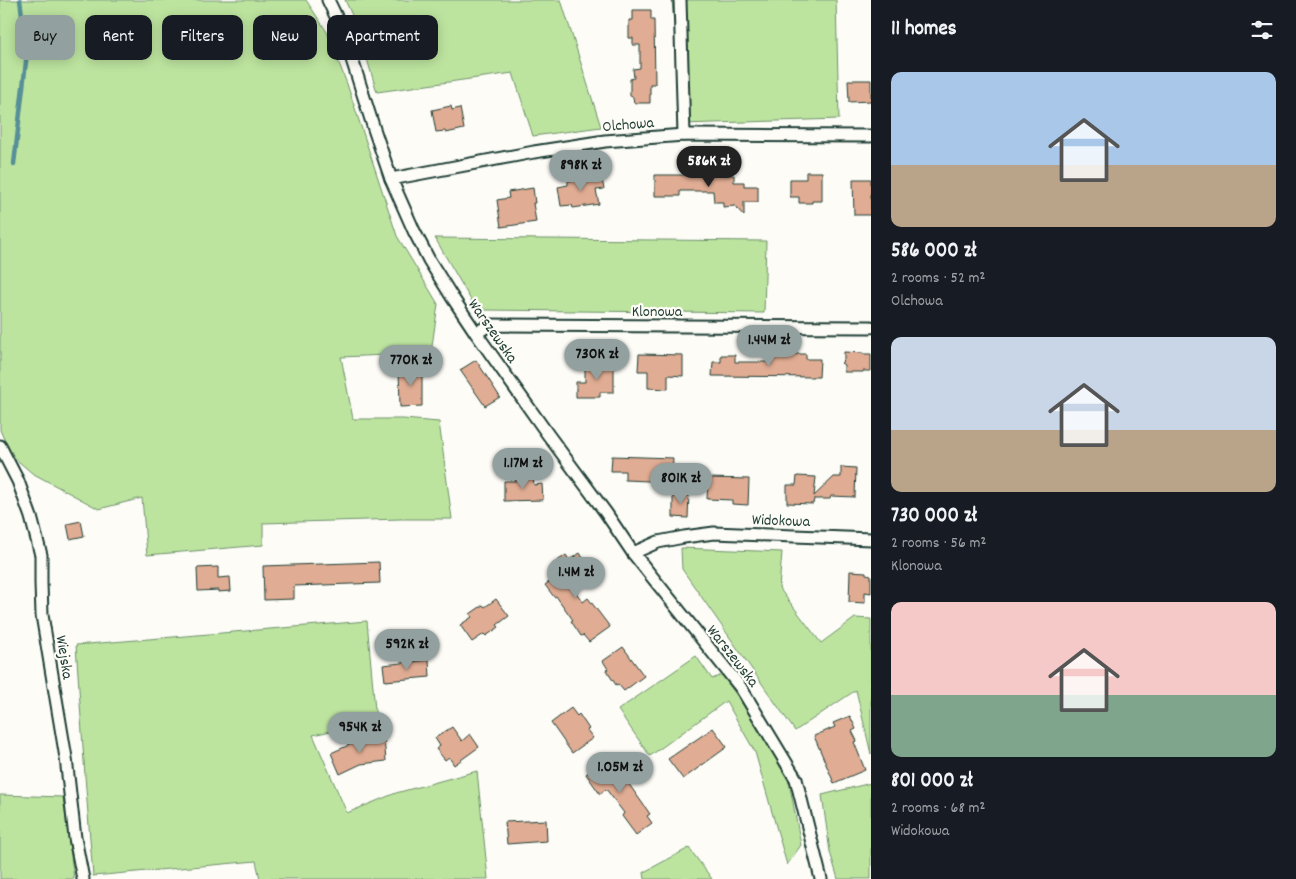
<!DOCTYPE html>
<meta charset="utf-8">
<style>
:root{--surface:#171b24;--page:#242831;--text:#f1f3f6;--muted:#9ea1a6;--accent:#92a19f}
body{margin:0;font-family:Dekko,sans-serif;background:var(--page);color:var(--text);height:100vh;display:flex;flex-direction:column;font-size:19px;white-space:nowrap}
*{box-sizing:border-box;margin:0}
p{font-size:16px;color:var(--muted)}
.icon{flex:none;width:28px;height:28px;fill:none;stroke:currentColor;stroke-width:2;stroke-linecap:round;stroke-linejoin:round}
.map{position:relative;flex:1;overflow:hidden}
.details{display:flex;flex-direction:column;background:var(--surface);width:425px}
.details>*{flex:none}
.top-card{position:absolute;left:15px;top:15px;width:475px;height:45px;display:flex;gap:10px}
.price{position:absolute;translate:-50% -42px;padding:0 11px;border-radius:18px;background:var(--accent);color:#111;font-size:16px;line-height:32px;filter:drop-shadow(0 1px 2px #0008)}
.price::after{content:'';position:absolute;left:50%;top:30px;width:15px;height:11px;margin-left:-8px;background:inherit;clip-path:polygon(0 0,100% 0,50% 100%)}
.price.on{background:#222;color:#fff}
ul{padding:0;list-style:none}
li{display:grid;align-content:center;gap:10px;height:265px;padding:0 20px}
li span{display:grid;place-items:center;height:155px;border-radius:10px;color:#555}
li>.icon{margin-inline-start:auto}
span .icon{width:90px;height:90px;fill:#fffc;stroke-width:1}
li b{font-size:21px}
h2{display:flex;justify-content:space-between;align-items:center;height:60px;padding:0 20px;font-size:21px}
.chip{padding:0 18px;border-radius:10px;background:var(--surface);box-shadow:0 2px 12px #0003;font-size:18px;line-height:45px}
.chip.on{background:var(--accent);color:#111}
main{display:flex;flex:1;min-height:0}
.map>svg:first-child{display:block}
</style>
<main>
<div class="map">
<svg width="871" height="879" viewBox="0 0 871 879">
<rect width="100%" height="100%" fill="#fdfcf7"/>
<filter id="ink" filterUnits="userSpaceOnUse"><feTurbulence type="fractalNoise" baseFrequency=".02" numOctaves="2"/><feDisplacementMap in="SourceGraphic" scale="10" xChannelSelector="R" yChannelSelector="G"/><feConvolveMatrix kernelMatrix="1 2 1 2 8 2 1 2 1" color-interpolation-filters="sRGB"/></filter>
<g filter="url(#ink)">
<g fill="#bde49f" stroke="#6e906a">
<path d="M0,0H306L327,32L347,84L397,236L438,304L431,353L341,357L353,419H403L439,422L452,519H401L263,523V545L147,555L142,498L99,509L32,473L11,455L0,430Z"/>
<path d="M345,0H561L601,127L533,136L513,73L377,92L357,26Z"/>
<path d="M672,0H836L839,119L682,124Z"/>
<path d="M435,238L766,241L764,313L485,310L472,302Z"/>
<path d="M681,548L782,552L779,588L821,643L855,618L871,619V754L856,690L795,731L682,569Z"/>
<path d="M367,621L376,721L313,735L347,813L396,793L477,771L488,879H260L256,861L93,876L85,776L76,645Z"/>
<path d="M696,656L712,679L722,675L751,715L789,782L801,845L787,865L755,752L726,701L650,756L618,710Z"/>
<path d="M871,783V879H838L830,852L822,795Z"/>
<path d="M0,795L63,797L74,879H0Z"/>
<path d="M689,848L712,879H645L644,872Z"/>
</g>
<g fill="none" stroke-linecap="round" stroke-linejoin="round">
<path stroke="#568f97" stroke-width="4.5" d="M14,164L27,53L20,0"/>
</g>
<g fill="#e0ac93" stroke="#1f3d34">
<path d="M633,10H651V20H654L655,84H650V103H634L633,97L630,96V79L634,78L633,69L640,68V45H633V38H629V20H633Z"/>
<path d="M848,80H871V101L849,102Z"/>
<path d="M451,106L452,110L460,108L464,129L446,133L445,131L436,132L432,110Z"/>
<path d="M720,171L723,175H734V182H744V186H758V202H744V216L735,206L723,207V202H714L713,191H680V196H655V175H716Z"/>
<path d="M806,172H822V201H812V203H799V197H790V179H806Z"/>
<path d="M601,175L604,189L596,190L599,204L573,208L572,205L561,206L558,187L568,185V181Z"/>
<path d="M853,179H871V215H854Z"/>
<path d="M533,188L535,203H533L536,222L501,227L497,200L509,198L508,192Z"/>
<path d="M844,352L863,353V354H871V371H863V372H844V365L841,363L844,360Z"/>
<path d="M639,354L683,355V376L668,375V389L648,388V371H638Z"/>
<path d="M771,354H806V359H820L819,377L712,376L713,362H721V355H735V362H771Z"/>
<path d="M476,360L500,397L485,406L460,370Z"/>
<path d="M599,363H614V392H600V397H576V382H585V366L599,368Z"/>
<path d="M422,368V406L400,407L399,369Z"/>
<path d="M612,456L673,458L672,482L625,480V471H611Z"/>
<path d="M841,467L856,468L855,497L831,496L830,499H814L813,504L787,503V485H796L797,476L816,477L814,496L834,477H841Z"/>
<path d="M515,477H533L534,485L542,484L543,500L504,501V481H516Z"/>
<path d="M708,478L749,479L748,505L732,504V500L707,499Z"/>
<path d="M673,493H689L688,518L673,517Z"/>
<path d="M81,521L84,536L70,539L67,524Z"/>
<path d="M580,553L586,563L576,570L580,575L569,583L583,602L588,598L610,627L589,642L583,635L581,636L571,621L573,620L556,596L554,597L545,585L556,577L552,572L557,569L553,564L566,555L569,560Z"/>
<path d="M379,562L380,583L294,586V599L264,600L263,566Z"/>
<path d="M218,567V578L230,577L231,591L218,592V590L198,591L197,568Z"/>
<path d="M850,571L866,572V574L871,575V593L865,592V603L849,602Z"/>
<path d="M496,599L509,616L497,625L499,627L486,636L484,634L472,642L460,625L472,617L470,614L483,605L485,607Z"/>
<path d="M623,647L644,676L624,691L618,684L616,685L606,670L608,669L603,661Z"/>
<path d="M429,660L430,677L385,681L383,665Z"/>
<path d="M571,708L577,716L579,714L589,729L587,730L593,738L572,753L551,723Z"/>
<path d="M850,716L856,729L852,731L857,741L854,742L865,770L834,783L814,736L835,727L833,723Z"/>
<path d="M452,727L462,741L470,734L479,747L454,765L449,757L445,760L436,749L440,746L435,738Z"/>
<path d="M713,728L727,747L683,779L668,759Z"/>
<path d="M384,738L386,761L361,764L340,774L331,753L356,742Z"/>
<path d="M609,756L650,814L647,816L652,823L636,835L622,816L624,813L606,789L600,794L586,774L594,768L593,767Z"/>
<path d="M546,820L547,841L507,844L505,822Z"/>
</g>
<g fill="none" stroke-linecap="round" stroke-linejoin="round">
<defs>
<g id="minor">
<path d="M328,0L343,31L374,129L391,179L414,231L429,260L452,297L476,333L549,436L606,513L633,553L741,688L796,779L821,879"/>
<path d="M680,0L684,135"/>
<path d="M391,179L534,152L605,141L684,135L871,136"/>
<path d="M476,333L490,325L871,327"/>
<path d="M0,446L18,481L31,517L41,555V583L42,615L66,758L75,838L83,879"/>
<path d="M633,553L658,542L684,537L714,533L871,539"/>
</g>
</defs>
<use href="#minor" stroke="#1f3d34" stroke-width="15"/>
<use href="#minor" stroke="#fdfcf7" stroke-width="11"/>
</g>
</g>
<g text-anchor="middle" stroke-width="4.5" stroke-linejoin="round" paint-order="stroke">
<g font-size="16" fill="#1f3d34" stroke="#fdfcf7">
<text transform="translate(628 123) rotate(-5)" y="6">Olchowa</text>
<text x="657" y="316">Klonowa</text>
<text transform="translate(494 330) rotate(55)" y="6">Warszewska</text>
<text transform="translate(781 519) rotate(2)" y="6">Widokowa</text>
<text transform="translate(734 655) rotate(52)" y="6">Warszewska</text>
<text transform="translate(66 657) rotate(81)" y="6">Wiejska</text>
</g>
</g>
</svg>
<b class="price on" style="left:709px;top:188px">586K zł</b>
<b class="price" style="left:581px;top:192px">898K zł</b>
<b class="price" style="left:769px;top:367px">1.44M zł</b>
<b class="price" style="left:597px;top:381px">730K zł</b>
<b class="price" style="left:411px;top:387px">770K zł</b>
<b class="price" style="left:523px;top:490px">1.17M zł</b>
<b class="price" style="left:681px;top:505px">801K zł</b>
<b class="price" style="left:576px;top:599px">1.4M zł</b>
<b class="price" style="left:407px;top:671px">592K zł</b>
<b class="price" style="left:360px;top:754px">954K zł</b>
<b class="price" style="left:620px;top:794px">1.05M zł</b>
<div class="top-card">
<a class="chip on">Buy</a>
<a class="chip">Rent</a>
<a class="chip">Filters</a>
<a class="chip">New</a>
<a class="chip">Apartment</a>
</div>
</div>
<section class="details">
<h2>11 homes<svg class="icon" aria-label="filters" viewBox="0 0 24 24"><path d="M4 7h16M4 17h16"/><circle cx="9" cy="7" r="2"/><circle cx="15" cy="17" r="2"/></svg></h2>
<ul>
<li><span style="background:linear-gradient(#a9c7e8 60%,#b9a48a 0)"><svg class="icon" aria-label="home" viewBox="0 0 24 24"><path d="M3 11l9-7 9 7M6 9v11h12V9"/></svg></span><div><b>586 000 zł</b><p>2 rooms · 52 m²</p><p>Olchowa</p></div></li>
<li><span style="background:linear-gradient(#c9d6e8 60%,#b9a48a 0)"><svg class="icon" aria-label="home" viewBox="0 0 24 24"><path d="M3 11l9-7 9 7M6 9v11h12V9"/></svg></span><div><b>730 000 zł</b><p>2 rooms · 56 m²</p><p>Klonowa</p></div></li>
<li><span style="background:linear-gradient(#f6c9c9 60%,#7fa58c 0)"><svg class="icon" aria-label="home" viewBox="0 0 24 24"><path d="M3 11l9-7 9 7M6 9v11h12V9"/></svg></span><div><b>801 000 zł</b><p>2 rooms · 68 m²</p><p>Widokowa</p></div></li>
</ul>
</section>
</main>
